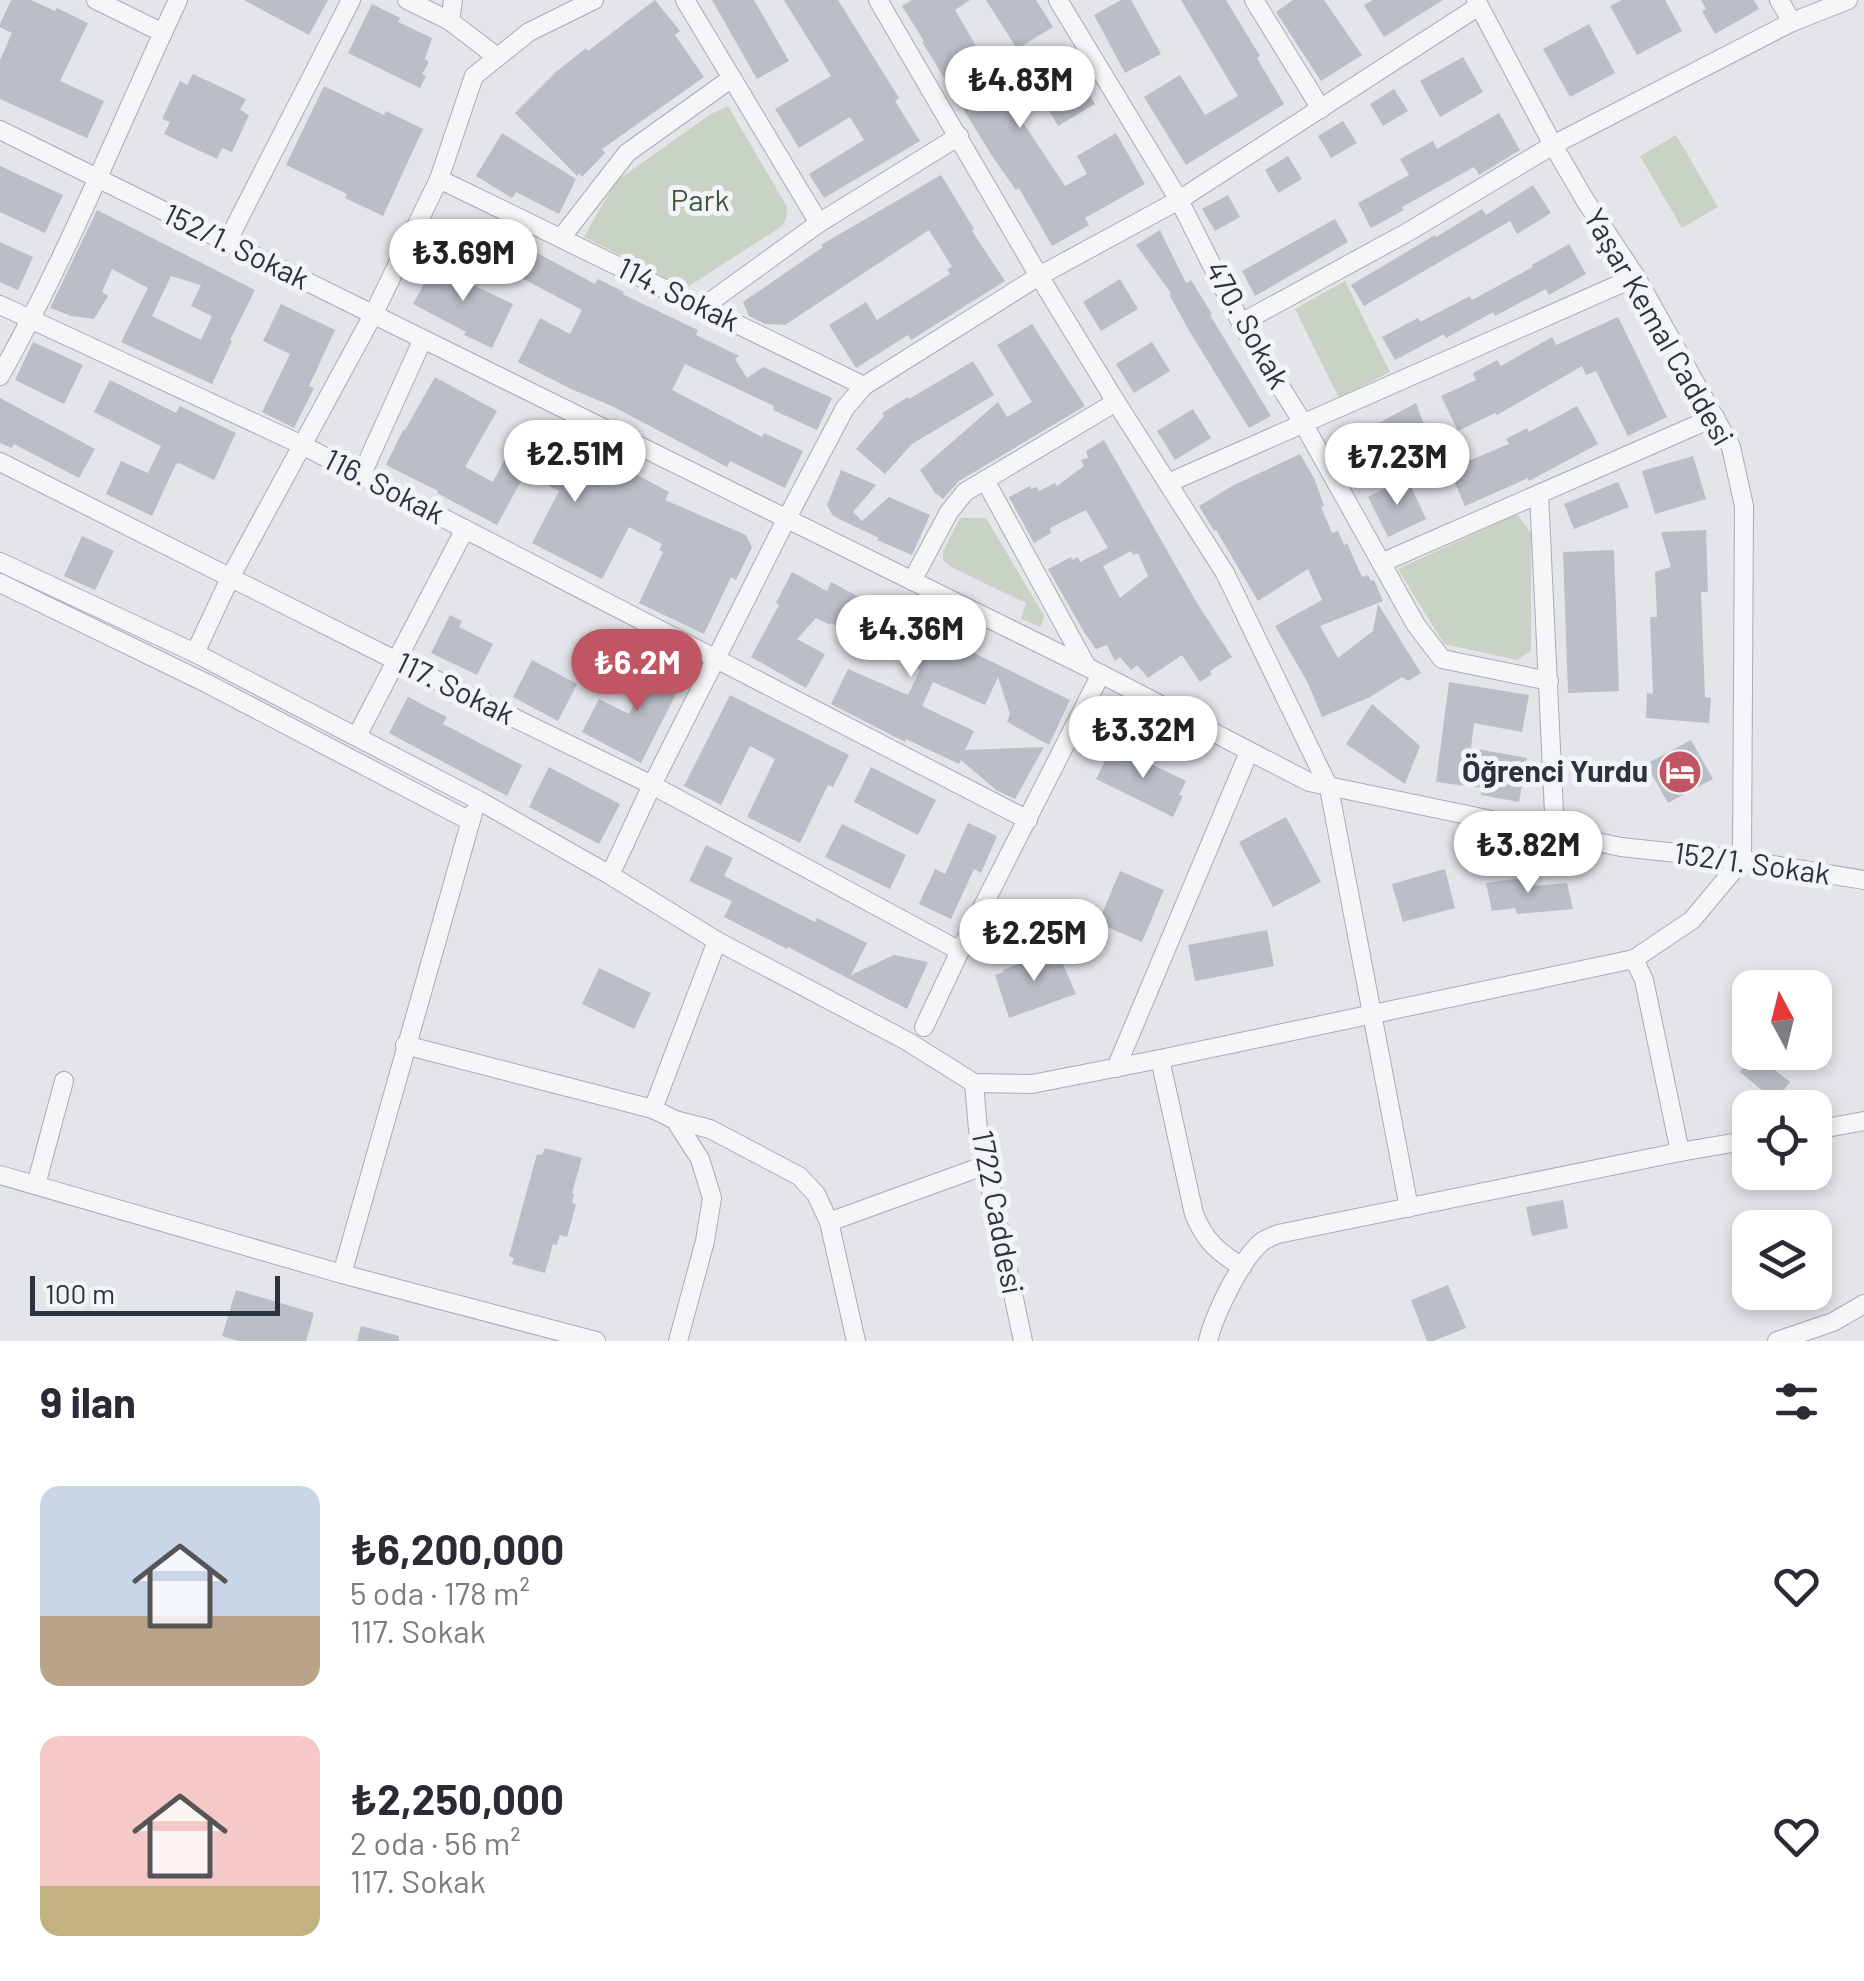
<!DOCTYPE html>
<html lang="tr">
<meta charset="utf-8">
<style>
:root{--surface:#fff;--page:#f7f7f7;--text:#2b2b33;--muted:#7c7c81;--accent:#c05664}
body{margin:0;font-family:Barlow,sans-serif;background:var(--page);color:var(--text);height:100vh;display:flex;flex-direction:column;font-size:38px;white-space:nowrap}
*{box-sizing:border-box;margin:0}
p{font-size:32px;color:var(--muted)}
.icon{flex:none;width:55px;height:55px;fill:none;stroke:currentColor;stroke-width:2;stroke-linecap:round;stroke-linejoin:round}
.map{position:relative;height:1341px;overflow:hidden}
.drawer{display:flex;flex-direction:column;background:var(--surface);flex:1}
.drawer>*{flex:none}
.needle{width:65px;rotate:353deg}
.tools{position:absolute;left:1732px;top:970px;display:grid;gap:20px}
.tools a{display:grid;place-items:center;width:100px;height:100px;border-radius:20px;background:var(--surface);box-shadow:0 5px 15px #0003;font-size:50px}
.scale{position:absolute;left:30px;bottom:25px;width:250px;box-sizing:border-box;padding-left:10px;border:5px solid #2c3340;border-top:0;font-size:28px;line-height:35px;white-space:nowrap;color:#2c3340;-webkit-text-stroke:8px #f2f4f7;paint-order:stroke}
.price{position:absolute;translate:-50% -85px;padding:0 22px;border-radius:35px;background:#fff;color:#222;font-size:32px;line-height:65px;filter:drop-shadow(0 2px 5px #0008)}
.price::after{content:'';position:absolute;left:50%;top:60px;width:30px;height:22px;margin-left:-15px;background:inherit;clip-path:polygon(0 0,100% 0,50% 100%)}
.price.selected{background:var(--accent);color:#fff}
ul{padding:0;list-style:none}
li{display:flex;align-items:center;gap:30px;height:250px;padding:0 40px}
li span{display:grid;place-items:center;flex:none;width:280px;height:200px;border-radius:20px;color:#555}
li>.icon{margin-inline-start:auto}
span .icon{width:120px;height:120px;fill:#fffc;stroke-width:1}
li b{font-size:42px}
h2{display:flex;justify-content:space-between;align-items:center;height:120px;padding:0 40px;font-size:42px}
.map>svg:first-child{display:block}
</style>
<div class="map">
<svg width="1864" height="1341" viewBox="0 0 1864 1341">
<rect width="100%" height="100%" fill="#e3e5e9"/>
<g fill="#c8d2c5">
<path d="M728,106L787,207L786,219L782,226L686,288L584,237L616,181L711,114Z"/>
<path d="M1676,135L1718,207L1682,228L1640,156Z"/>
<path d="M1345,281L1390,372L1339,398L1295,309Z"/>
<path d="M1517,514L1531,533V651L1517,660L1444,644L1398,569Z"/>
<path d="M960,518H986L1044,616L1041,627L1021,619L1026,603L951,567L943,560V551Z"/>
</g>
<g fill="#babec6" fill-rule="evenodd">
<path d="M11,0H31L55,11L57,8L88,23L60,81L104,101L87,138L0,99V60L12,33L0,27V24Z"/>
<path d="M244,0H328L309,35Z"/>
<path d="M655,0L680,31L675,35L704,77L602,149L605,153L582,177L579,173L577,176L515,113L556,72L586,48L588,51Z"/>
<path d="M712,0H754L789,61L757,79Z"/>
<path d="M784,0H838L899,98L895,101L920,141L824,198L809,174L864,140L850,117L799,148L775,109L831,76Z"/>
<path d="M912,0H970L955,10L1003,92L1065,186L1087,174L1077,156L1116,133L1145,184L1085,218L1089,225L1052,246L1019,188L1016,190L994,159L922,42L924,41L902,6Z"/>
<path d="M986,0H1036L1053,27L1017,49Z"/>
<path d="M1121,0H1131L1161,54L1125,73L1094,15Z"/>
<path d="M1181,0H1226L1260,56L1257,58L1284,104L1186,165L1144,97L1180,75L1205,115L1238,96Z"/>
<path d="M1293,0H1324L1362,55L1321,81L1276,12Z"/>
<path d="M1373,0H1443L1384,37L1364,5Z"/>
<path d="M1622,0H1665L1682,31L1637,55L1610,6Z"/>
<path d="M1701,0H1754L1759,9L1715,34L1702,11L1706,9Z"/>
<path d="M372,4L400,18L398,22L432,38L425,59L429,62L422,74L426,76L420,88L348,53Z"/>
<path d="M1589,24L1615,73L1570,97L1543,49Z"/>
<path d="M1463,57L1483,92L1440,117L1420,81Z"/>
<path d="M1068,58L1095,104L1058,126L1031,80Z"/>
<path d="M193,74L246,99L240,110L249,115L232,152L222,148L217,159L164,134L170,122L162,119L180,81L187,85Z"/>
<path d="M324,86L384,115L386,111L423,129L383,216L345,198L347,194L286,165Z"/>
<path d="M1394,89L1408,111L1383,126L1370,104Z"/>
<path d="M1499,113L1520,150L1479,175L1474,167L1402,207L1404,210L1371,228L1358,203L1409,175L1400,159L1433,141L1437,149Z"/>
<path d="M1343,121L1357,143L1331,158L1318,136Z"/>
<path d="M502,133L576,179L559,214L516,192L512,198L476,176Z"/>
<path d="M1288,156L1302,179L1278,193L1265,170Z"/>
<path d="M0,166L63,195L45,233L0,212Z"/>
<path d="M941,175L974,229L972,231L1005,281L911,340L908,335L856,368L829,325L866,302L877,320L950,274L947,269L952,267L929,230L785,325L765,324L749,316L743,302L823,247L821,245Z"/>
<path d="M1533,185L1551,213L1517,234L1510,221L1364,306L1351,285L1435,235L1436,237L1482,209L1486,215Z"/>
<path d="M1228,195L1240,217L1215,231L1202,209Z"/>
<path d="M97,210L255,290L230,340L232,341L212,384L121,342L148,288L112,269L102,292L108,296L94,319L71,316L50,308ZM171,276L201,285L191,306L212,316L201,340L152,316Z"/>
<path d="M1335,219L1348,242L1255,296L1242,271Z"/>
<path d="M1160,230L1186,283L1191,280L1212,314L1210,315L1271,416L1249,428L1188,329L1169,294L1171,293L1136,245Z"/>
<path d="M511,239L595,284L598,279L624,292L622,294L698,330L696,335L739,356L735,359L747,378L763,367L832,398L817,430L773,410L774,406L685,364L672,390L762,437L764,433L803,451L785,488L730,461L727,467L614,407L571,389L518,362L540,318L570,334L582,310L497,265Z"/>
<path d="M0,242L33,257L18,290L0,282Z"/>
<path d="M1569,244L1586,274L1549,295L1546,289L1495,316L1493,312L1446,338L1444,334L1395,360L1382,337L1418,318L1420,322L1470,296L1472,300L1533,267L1532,265Z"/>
<path d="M437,260L467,276L464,281L513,304L492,348L464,335L466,332L413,304Z"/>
<path d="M1120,279L1138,309L1101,331L1083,302Z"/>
<path d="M281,304L335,330L309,386L314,388L294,428L262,412L290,354L263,341Z"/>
<path d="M1618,317L1667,417L1628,436L1596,371L1586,375L1582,366L1497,415L1495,413L1458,431L1441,396L1476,380L1473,373L1497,360L1501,366L1552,337L1556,345Z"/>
<path d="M1032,324L1085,406L959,481L943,499L935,493L920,470L998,402L1007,417L1032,402L997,345Z"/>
<path d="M33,342L83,365L64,404L15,380Z"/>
<path d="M1152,342L1170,371L1134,393L1116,364Z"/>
<path d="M973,361L994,395L912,444L885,474L856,449L884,416L882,413L908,397L909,399Z"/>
<path d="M435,377L497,411L465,467L493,482L520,430L596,468L602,456L669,492L665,500L746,535L752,547L736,580L731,577L704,634L639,603L663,552L659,550L662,544L629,527L602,579L532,543L559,491L525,474L497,525L437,493L438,491L386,465L403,430H405Z"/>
<path d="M110,380L176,413L180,406L236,433L214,480L179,463L176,464L152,516L106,494L121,461L148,473L161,446L94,412Z"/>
<path d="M0,398L95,449L79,478L14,444L12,448L0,443Z"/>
<path d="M1416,403L1432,446L1391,466L1373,426Z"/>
<path d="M1577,406L1598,444L1529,481L1528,478L1465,506L1449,469L1509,444L1506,439L1527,428L1529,432Z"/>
<path d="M1193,409L1211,438L1175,460L1157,431Z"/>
<path d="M1104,440L1197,603L1232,657L1210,671L1212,674L1200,682L1182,655L1148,678L1137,665L1131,670L1120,657L1115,661L1107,645L1096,649L1084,632L1048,569L1071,557L1072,560L1078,557L1080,562L1108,548L1086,510L1050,528L1051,533L1034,543L1009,497L1030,486L1031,489L1037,487L1039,491L1055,483L1057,486L1084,466L1081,460L1088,458L1086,451ZM1131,551L1133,555L1138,553L1148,576L1120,598L1103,566Z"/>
<path d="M1300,454L1315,480L1324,506L1321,507L1332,533L1338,531L1344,545L1347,543L1362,577L1368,575L1371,581L1374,580L1383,601L1320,626L1338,658L1373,631L1378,604L1421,673L1408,681L1402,677L1370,697L1322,717L1308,683L1275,626L1322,600L1308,569L1258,601L1216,530L1214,531L1199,506L1234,485Z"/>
<path d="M1693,456L1706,499L1655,514L1642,471Z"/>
<path d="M841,470L876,485L853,512L862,521L889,497L930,515L912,555L877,540L879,538L833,516L827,505Z"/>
<path d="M1407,478L1426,519L1388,537L1368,497Z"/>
<path d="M1618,482L1629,507L1574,529L1564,504Z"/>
<path d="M1706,530L1708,592H1701L1705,697L1711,698L1709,723L1646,718L1647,693L1653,694L1650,617H1657L1655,572L1671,567L1661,532Z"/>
<path d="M82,536L114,551L95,590L64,576Z"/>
<path d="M1614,550L1619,691L1568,693L1563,552Z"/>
<path d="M792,572L827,591L831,582L863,599L865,595L964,648L1070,700L1049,745L1007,722L1010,714L998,677L985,705L933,682L922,706L974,731L965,750L1044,747L1015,799L996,790L961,760L959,764L906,739L905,742L831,704L848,669L908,695L920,670L831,623L830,625L816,618L797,639L825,654L806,688L751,657L779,605L776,603Z"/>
<path d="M450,615L462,621L459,627L493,644L477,675L431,653Z"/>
<path d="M656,659L686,674L641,763L582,732L599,699L629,714Z"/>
<path d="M532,660L577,684L558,721L513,697Z"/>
<path d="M1449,682L1529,695L1522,732L1474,723L1471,748L1527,758L1519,802L1481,795L1482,788L1436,782Z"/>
<path d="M730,695L849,755L833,787L828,785L800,843L747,817L775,759L750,746L721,805L684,786Z"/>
<path d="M408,697L447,717L443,724L522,765L507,796L389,733Z"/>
<path d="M1372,704L1420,746L1405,784L1346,744Z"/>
<path d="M1691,740L1713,779L1668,803L1646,764Z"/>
<path d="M1116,747L1186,781L1179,795L1183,796L1173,817L1096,779L1106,759L1109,760Z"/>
<path d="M549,767L620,804L599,844L529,807Z"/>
<path d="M871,767L936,800L918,835L854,802Z"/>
<path d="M1286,817L1321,882L1273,907L1239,842Z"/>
<path d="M968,823L997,836L981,873L974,869L951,919L919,904L935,869L945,874Z"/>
<path d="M842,824L906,855L890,889L825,857Z"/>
<path d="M706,845L733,858L724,876L815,922L817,918L867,943L851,975L894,955L928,962L907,1009L788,947L787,949L724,917L732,901L689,881Z"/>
<path d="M1445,869L1455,908L1403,922L1392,884Z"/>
<path d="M1120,871L1164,890L1142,942L1098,923Z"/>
<path d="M1530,877L1532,886L1567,883L1573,909L1517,914L1515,908L1492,911L1486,883Z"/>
<path d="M1267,930L1274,966L1195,981L1188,945Z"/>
<path d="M1057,951L1076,994L1009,1018L995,975L1004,972L1003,970L1036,957Z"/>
<path d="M599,968L651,993L634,1029L582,1004Z"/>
<path d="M1755,1054L1790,1082L1775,1101L1740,1072Z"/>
<path d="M545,1148L582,1158L572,1193L574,1194L572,1203L576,1204L567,1237L560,1235L557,1245L553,1244L545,1273L512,1264L514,1258L509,1256L537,1154L542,1155Z"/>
<path d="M1563,1200L1568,1228L1532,1236L1526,1207Z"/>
<path d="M1448,1285L1466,1328L1433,1341H1427L1411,1300Z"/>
<path d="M236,1290L314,1313L306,1341H238L222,1336Z"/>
<path d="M361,1326L399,1336V1341H357Z"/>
</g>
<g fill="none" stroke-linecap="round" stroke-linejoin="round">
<defs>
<g id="minor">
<path d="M96,0L163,33"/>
<path d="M407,0L450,21L497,57"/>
<path d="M685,0L819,223"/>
<path d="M878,0L1039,276L1116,402L1225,573L1329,788L1409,1208"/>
<path d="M1058,0L1179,200L1241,323L1303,423L1416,625L1442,659L1549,681"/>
<path d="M1254,0L1321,109"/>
<path d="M1779,0L1792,22"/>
<path d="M450,21L453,0"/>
<path d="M0,130L1101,674L1309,782L1621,847L1742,860L1864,880"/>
<path d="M439,179L864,386"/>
<path d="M561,238L627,153L732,78"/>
<path d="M227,242L351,0"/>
<path d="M0,305L302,445L1028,820"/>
<path d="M703,307L819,223L959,136"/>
<path d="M1241,323L1408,232L1553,145L1792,22L1848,0"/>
<path d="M0,376C68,255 119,126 178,0"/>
<path d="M0,462L397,661L652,785L960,951"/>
<path d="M361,476L422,341"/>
<path d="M985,480L1087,667"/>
<path d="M1168,483L1636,277"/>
<path d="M1539,494L1555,834"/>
<path d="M0,562L195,653L478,800L610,875L717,941L907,1041L974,1083L1032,1084L1160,1059L1634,959L1692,920L1742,860L1744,506L1731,447L1636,277L1585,200L1553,145L1476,0"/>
<path d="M1381,563L1715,417"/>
<path d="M912,581L949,512L965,492L1116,402"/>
<path d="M0,583L206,683L470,821"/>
<path d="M195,653L231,576L373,315L439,179L474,76L529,32L594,0"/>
<path d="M357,736L465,529"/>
<path d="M610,875L652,785L787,518L845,408L864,386L1039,276L1179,200L1479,6"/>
<path d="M1634,959L1644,980L1680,1152"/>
<path d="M924,1027L960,951L1101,674"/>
<path d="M405,1045L653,1109L675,1120L700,1159L712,1198L705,1241L678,1341"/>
<path d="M1160,1059L1194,1214C1205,1241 1218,1252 1242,1267"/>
<path d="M1116,1068L1249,752"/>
<path d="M974,1083L978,1129L1023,1341"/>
<path d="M653,1109L717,941"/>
<path d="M675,1120L710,1129L799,1176L816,1194L829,1222L856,1341"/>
<path d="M1815,1130L1864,1121"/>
<path d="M0,1175L342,1274L596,1341"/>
<path d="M36,1185L64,1081"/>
<path d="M829,1222L986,1165"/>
<path d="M342,1274L473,813"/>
<path d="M1208,1341C1214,1315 1242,1257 1263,1241C1268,1238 1273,1236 1278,1234L1680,1152L1750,1140"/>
<path d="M1777,1341L1833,1322L1864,1304"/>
</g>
</defs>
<use href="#minor" stroke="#a8acb3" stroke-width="20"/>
<use href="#minor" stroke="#f5f6f8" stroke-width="18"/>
</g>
<defs>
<symbol id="hotel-disc" viewBox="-11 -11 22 22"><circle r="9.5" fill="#c05664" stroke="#f2f4f7"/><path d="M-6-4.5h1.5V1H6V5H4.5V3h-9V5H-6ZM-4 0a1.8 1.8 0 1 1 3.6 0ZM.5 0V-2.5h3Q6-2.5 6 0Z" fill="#fff"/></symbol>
</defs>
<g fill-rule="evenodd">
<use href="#hotel-disc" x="1655" y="747" width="50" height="50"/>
</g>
<g text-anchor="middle" stroke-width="10" stroke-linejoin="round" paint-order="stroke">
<g font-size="30" fill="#405a3b" stroke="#f2f4f7">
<text x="700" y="211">Park</text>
</g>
<g font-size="30" fill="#2c3340" stroke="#f2f4f7">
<text transform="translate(236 247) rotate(26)" y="10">152/1. Sokak</text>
<text transform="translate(678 295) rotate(26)" y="10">114. Sokak</text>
<text transform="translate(1247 325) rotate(61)" y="10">470. Sokak</text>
<text transform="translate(1658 327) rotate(60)" y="10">Yaşar Kemal Caddesi</text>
<text transform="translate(384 487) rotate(27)" y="10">116. Sokak</text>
<text transform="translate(455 689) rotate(26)" y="10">117. Sokak</text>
<text transform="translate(1752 864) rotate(8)" y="10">152/1. Sokak</text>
<text transform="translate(997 1212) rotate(79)" y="10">1722 Caddesi</text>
</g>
<g font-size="30" font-weight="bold" fill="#2c3340" stroke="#f2f4f7" text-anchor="end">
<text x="1648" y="782">Öğrenci Yurdu</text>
</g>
</g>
</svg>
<div class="tools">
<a><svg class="needle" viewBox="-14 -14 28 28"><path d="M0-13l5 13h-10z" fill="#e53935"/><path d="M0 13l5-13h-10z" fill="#7c7c81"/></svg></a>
<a><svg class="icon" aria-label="locate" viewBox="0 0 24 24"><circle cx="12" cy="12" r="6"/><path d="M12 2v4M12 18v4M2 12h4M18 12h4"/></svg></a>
<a><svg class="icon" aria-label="layers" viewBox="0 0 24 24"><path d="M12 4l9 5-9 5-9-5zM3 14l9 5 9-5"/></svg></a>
</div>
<div class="scale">100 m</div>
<b class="price" style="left:1020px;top:131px">₺4.83M</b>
<b class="price" style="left:463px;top:304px">₺3.69M</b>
<b class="price" style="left:575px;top:505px">₺2.51M</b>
<b class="price" style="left:1397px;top:508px">₺7.23M</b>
<b class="price" style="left:911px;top:680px">₺4.36M</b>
<b class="price selected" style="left:637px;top:714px">₺6.2M</b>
<b class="price" style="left:1143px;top:781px">₺3.32M</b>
<b class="price" style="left:1528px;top:896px">₺3.82M</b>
<b class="price" style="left:1034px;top:984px">₺2.25M</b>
</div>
<section class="drawer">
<h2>9 ilan<svg class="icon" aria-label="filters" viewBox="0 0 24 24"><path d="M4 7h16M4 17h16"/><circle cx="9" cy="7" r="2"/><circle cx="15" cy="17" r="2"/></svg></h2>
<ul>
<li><span style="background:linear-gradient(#c9d6e8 65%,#b9a48a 0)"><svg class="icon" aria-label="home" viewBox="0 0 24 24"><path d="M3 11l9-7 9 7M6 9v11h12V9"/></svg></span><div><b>₺6,200,000</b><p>5 oda · 178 m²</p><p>117. Sokak</p></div><svg class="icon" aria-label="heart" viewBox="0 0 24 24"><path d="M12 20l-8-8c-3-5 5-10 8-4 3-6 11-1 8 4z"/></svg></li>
<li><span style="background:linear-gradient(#f6c9c9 75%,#c2b280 0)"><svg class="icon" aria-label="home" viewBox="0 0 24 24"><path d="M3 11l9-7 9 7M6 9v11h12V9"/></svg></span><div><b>₺2,250,000</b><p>2 oda · 56 m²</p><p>117. Sokak</p></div><svg class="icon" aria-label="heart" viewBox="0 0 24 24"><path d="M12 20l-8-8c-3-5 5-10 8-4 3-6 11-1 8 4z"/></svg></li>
</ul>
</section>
